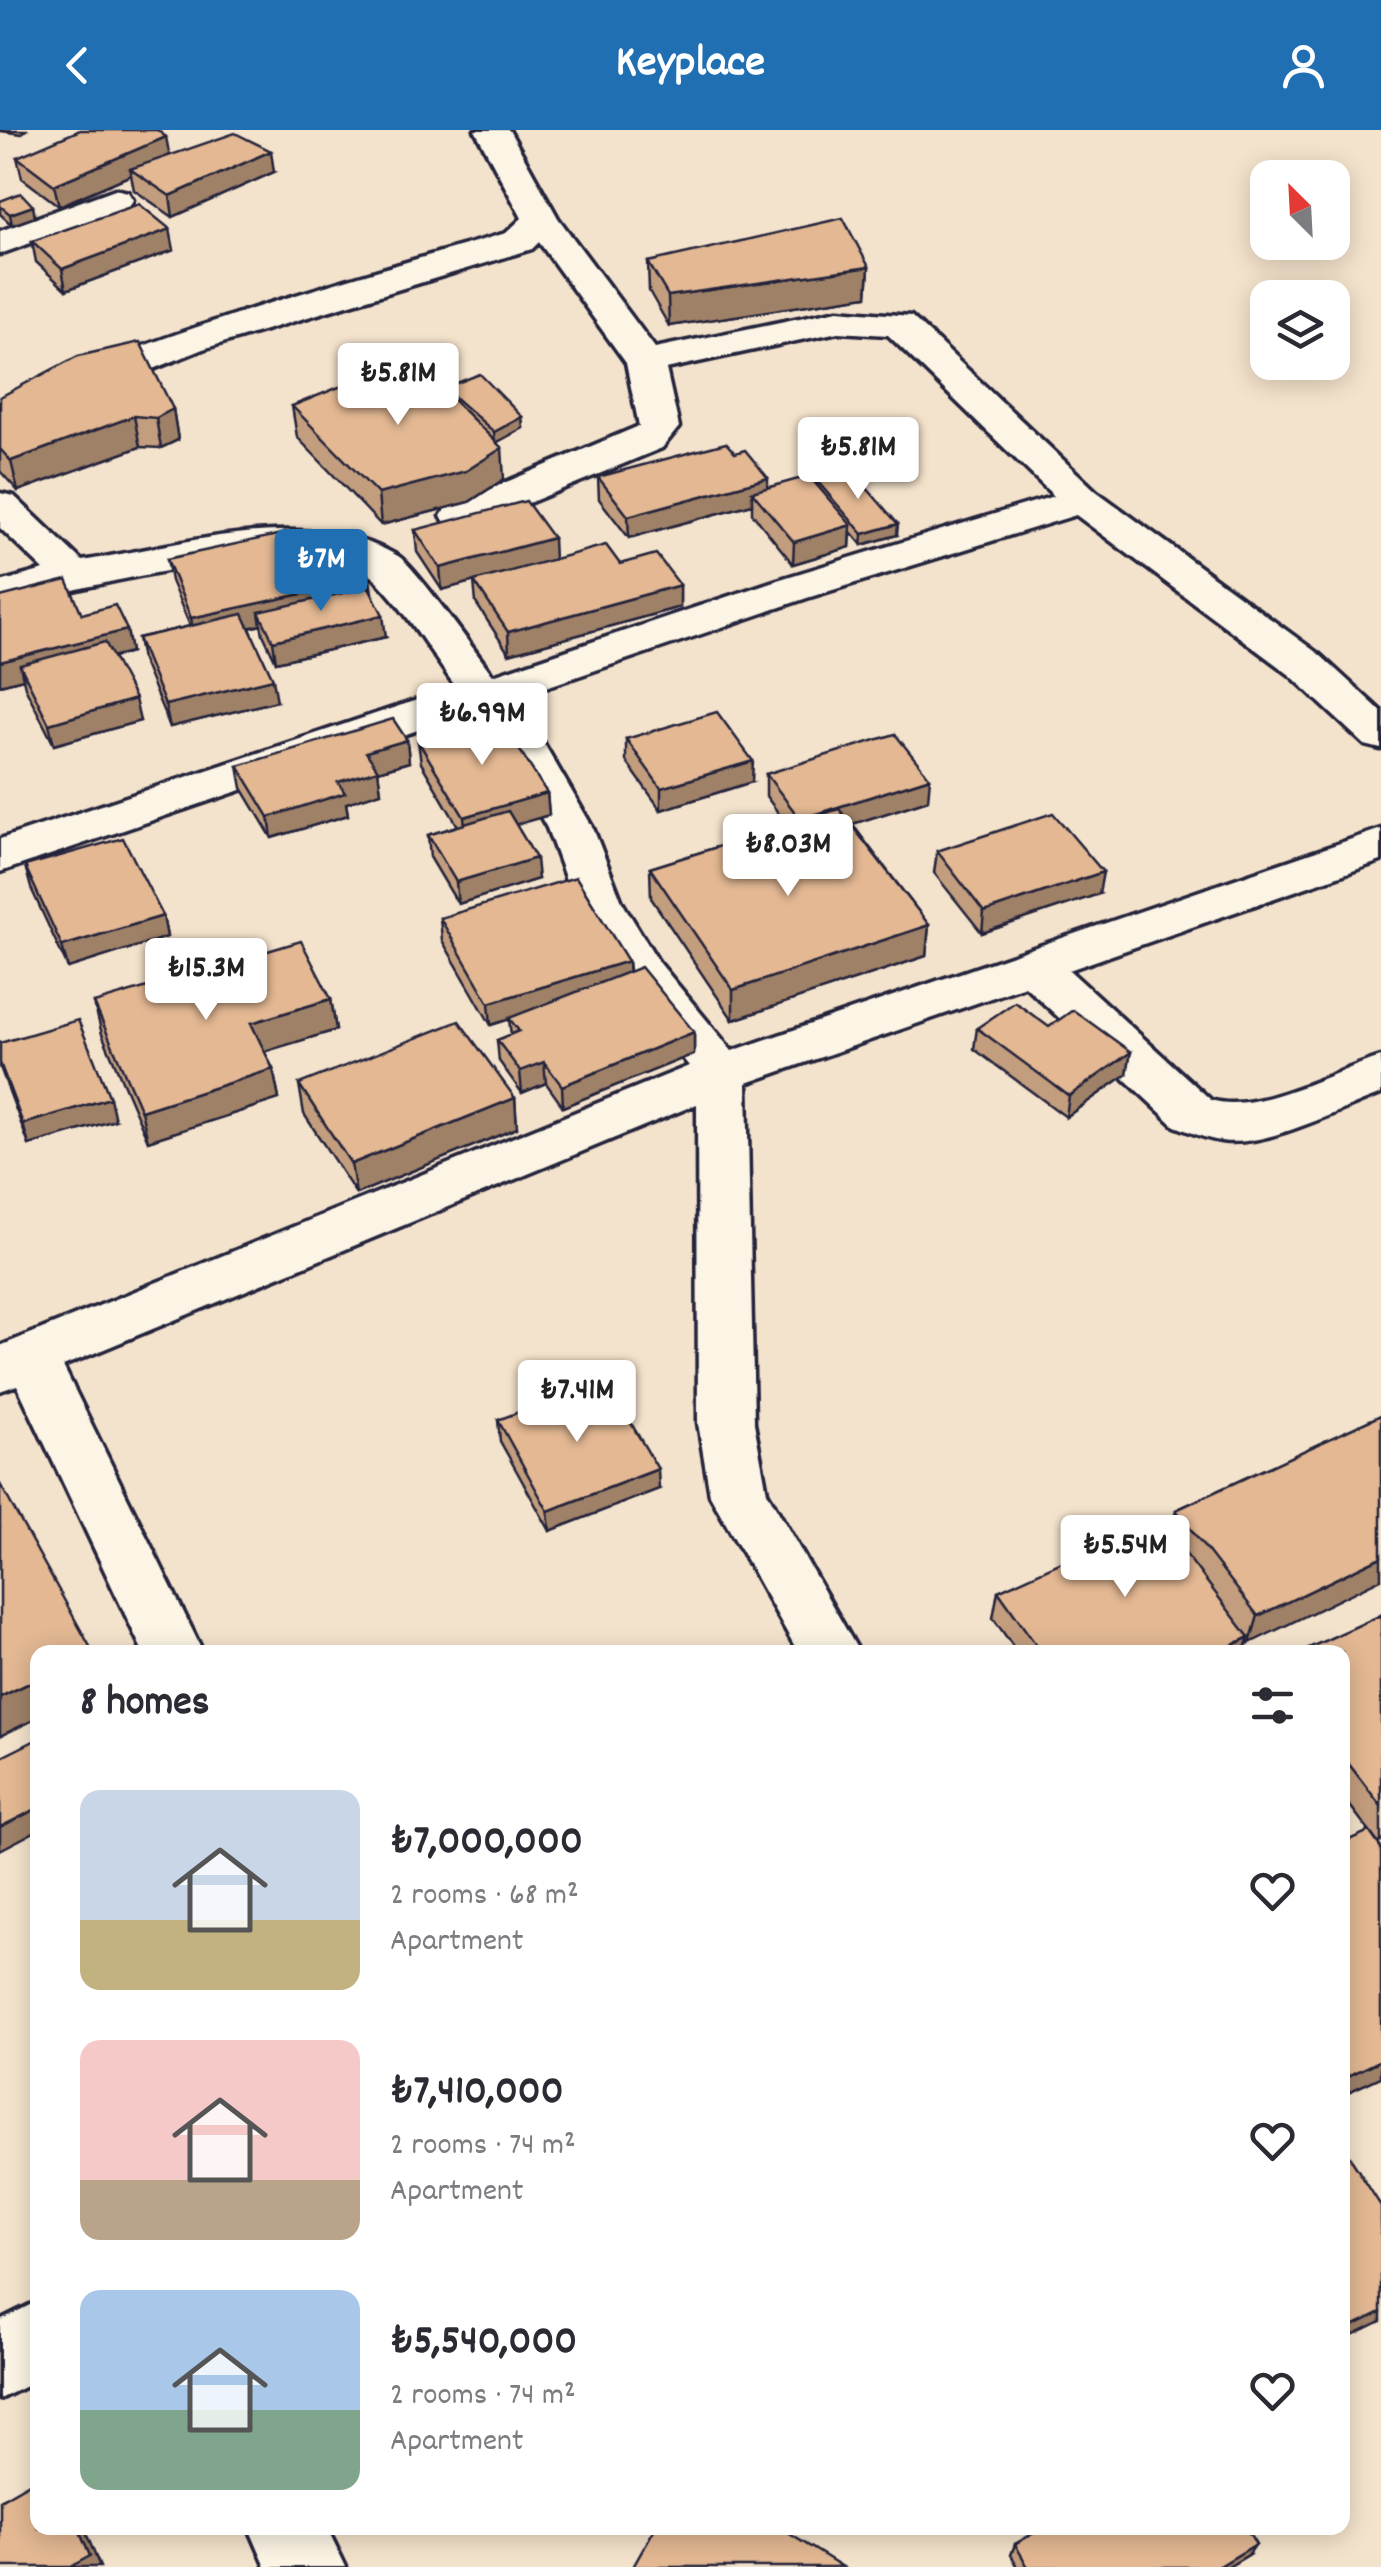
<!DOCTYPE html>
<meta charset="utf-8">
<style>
:root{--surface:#fff;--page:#f2f2f3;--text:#2b2b33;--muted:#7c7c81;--accent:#1f6fb2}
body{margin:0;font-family:Dekko,sans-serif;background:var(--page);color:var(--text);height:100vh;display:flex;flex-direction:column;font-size:38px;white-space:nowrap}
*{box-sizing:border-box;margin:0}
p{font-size:32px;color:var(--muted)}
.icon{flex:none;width:55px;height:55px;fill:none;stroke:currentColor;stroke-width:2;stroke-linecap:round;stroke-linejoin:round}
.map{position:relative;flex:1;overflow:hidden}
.sheet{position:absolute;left:30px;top:1515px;width:1320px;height:890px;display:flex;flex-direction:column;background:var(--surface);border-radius:20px;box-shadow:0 5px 25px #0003}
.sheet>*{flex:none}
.needle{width:65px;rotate:336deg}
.controls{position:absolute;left:1250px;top:30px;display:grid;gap:20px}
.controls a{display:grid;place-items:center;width:100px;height:100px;border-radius:20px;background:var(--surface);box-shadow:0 5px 25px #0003;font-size:50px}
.price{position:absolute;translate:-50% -85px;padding:0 22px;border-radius:10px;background:#fff;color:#222;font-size:32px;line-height:65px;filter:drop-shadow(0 2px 5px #0008)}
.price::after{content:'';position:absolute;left:50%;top:60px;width:30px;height:22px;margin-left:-15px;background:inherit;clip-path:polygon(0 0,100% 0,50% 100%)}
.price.active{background:var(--accent);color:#fff}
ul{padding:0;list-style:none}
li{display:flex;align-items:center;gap:30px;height:250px;padding:0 50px}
li span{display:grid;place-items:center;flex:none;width:280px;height:200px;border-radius:20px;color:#555}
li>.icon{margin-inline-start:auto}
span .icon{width:120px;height:120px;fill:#fffc;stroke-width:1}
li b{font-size:42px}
h2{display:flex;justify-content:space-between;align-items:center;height:120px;padding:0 50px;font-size:42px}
header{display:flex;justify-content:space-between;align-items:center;height:130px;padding:0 50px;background:var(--accent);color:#fff;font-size:45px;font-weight:700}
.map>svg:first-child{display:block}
</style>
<header><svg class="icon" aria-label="back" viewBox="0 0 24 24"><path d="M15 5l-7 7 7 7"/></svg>Keyplace<svg class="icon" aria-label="person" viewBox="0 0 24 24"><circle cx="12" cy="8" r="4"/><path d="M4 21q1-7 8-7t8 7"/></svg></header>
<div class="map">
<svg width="1381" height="2437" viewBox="0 0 1381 2437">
<rect width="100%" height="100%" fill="#f4e3cc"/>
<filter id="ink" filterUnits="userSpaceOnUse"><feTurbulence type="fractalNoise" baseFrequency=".01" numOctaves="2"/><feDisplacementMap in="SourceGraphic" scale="20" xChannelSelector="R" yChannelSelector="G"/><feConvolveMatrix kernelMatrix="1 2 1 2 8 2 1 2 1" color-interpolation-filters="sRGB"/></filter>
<g filter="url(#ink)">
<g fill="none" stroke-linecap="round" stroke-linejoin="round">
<defs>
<g id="street">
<path d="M475,0H509L558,88L655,218L838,180L911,186L1096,361L1320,525L1381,581V619L1365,615L1290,545L1076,385L807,468L511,569L543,612L593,698L622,772L658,831L732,921L1381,699V731L1069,840L1211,970C1256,985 1335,940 1381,927V964C1338,980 1266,1018 1221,1011C1205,1009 1189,1001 1175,996L1025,856L747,953L754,1293L767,1362L859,1522H798L710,1365L698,1293L697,974L63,1236L203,1522H143L17,1255L0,1261V1216L689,936L624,855L574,772L547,698L502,618L474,581L0,742V709L456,557C430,522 405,478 373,447C319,396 70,460 0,478V452L44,440L0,398V363L14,366L82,431C179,416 306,374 398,426C415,436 476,523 493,545L777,450L1054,366L888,205L838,202L666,239L679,297L662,318L475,395L461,398L447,395L441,386L447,377L639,296L626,233L539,112L532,119L203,219L0,301V274C163,200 335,153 506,103L522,88Z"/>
<path d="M115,59L128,62L133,70L128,78L0,124V101Z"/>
<path d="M38,2171V2250L0,2269V2190Z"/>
<path d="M249,2398H327L346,2437H266Z"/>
</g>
</defs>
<use href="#street" stroke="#22223b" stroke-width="7"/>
<use href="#street" fill="#fcf5e5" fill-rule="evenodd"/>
</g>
<g fill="#c39e7e" stroke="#22223b" stroke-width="2.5">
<path d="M0,0H26L21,4L0,1Z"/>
<path d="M170,26L274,42L173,87L134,60L131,45L59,76L22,48L17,27Z"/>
<path d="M0,71L35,87L12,95L0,84Z"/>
<path d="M32,111L174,120L66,160L36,132Z"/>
<path d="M648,132L869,137L867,166L669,196L649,161Z"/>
<path d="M444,258L522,287L523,298L496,313L504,349L469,372L381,395L297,307L292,276L445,262Z"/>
<path d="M0,267L173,279L178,310L161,318L140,317L18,361L0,341Z"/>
<path d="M598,347L768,357L817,355V351L897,405L862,415L851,402L850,417L793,434L752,383V374L629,408L599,369Z"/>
<path d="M415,400L554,429L620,434L680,455V477L509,524L476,473L474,451L442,460L417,422Z"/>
<path d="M167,429L297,435L386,507L276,532L263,504L261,495L250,498L277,571L170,597L142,530L138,508L190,496L171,451Z"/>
<path d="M82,484L127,500L131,522L113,527L140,591L54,615L25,557L23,549L0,555Z"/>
<path d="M626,609L752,652L661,680L626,631Z"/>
<path d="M407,610L409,632L378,641L381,662L346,673L348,685L272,708L242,658L238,636Z"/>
<path d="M418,611L547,663L549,685L516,694L538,749L458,774L430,727L428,705L458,696L421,633Z"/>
<path d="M766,644L928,670L852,694L929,795L926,826L733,890L651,768L650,738L787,695L766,666Z"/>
<path d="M937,721L1099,764L982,803L934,743Z"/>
<path d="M25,736L163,786L167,807L68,838L31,758Z"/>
<path d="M440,788L628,831L629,841L694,902V924L563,977L546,953L522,963L499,931L497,910L511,905L509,889L491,895L442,810Z"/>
<path d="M331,869L336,900L264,921L273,939L279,969L148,1011L102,904L94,873Z"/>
<path d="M1049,897L1127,944L1066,987L974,919L977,898Z"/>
<path d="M0,913L115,990L29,1015L0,937Z"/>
<path d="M299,954L515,968L517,998L356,1064L304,984Z"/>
<path d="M1381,1285L1250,1513L1248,1511L1244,1522H1017L993,1488L998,1461L1170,1403L1176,1380Z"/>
<path d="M498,1290L659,1359L550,1401L500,1311Z"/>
<path d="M1381,1485V1712L1378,1713L1342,1665V1522Z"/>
<path d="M1015,2414L1248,2425L1228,2437H1018L1011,2425Z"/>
</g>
<g fill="#9f8167" stroke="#22223b" stroke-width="2.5">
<path d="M166,7L170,28L130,39L131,45L59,76L54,55Z"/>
<path d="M271,21L274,42L173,87L170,66Z"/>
<path d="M33,76L35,87L12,95L10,84Z"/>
<path d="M170,99L174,120L66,160L62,139Z"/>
<path d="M869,137L867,166L669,196L668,166Z"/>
<path d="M173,279L178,310L161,318L156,288Z"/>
<path d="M134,286L140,317L18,361L11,331Z"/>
<path d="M522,287L523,298L495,313L494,302Z"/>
<path d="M502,318L504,349L469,372L381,395L378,364Z"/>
<path d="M768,348V370L752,362V374L629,408L628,386Z"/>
<path d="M898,394L897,405L862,415L863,404Z"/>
<path d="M851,395L850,417L793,434L794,412Z"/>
<path d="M553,408L554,430L442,460L440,438Z"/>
<path d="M370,449L373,471L259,482L261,495L195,510L191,488Z"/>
<path d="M680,455V477L509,524L508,502Z"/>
<path d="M383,485L386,507L276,532L273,511Z"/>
<path d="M127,500L131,522L26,548L20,535L23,549L0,555V532Z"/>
<path d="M273,549L277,571L170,597L165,575Z"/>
<path d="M135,569L140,591L54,615L49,594Z"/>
<path d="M407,610L409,632L378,641L381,662L346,673L348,685L272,708L269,687L338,652L366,622Z"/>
<path d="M753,631L752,652L661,680V658Z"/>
<path d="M930,648L928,670L799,711L800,689Z"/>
<path d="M547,663L549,685L466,709L464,687Z"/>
<path d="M536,728L538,749L458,774L456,752Z"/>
<path d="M1103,742L1099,764L982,803L984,782Z"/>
<path d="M163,786L167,807L68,838L62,816Z"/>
<path d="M929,795L926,826L733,890V860Z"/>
<path d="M628,831L629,852L491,895L489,873Z"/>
<path d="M331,869L336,900L257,924L251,893Z"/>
<path d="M694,902V924L563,977L562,956Z"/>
<path d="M1131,922L1127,944L1066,987L1069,966Z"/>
<path d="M544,932L546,953L522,963L520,941Z"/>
<path d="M273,939L279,969L148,1011L141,981Z"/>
<path d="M110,968L115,990L29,1015L23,994Z"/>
<path d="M515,968L517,998L356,1064L351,1034Z"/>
<path d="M658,1339L659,1359L550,1401L548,1381Z"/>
<path d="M1381,1427V1449L1250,1513L1258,1486Z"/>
<path d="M1249,1507L1244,1522H1218Z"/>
<path d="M38,1549V1588L0,1606V1567Z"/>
<path d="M38,1678V1700L0,1720V1697Z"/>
<path d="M1381,1930V1947L1342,1965V1949Z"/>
<path d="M1381,2182V2191L1342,2210V2201Z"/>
<path d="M78,2398H84L100,2437H70Z"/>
<path d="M1256,2414L1248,2425L1228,2437H1218Z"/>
</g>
<g fill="#e3b893" stroke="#22223b" stroke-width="2.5">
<path d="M80,0H157L166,7L54,55L17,27Z"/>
<path d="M235,3L271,21L170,66L130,39Z"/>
<path d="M21,63L33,76L10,84L0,76V71Z"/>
<path d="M139,74L170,99L62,139L32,111Z"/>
<path d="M843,88L869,137L668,166L648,132Z"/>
<path d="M140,212L173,279L156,288L134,286L11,331L0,319V267L78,226Z"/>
<path d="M411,228L502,318L466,341L378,364L292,276Z"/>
<path d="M480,244L522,287L494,302L444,258Z"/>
<path d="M726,313L735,323L745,320L768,348L628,386L598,347Z"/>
<path d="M852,341L898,394L863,404L817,351Z"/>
<path d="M809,346L851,395L794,412L752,362Z"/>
<path d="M526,371L553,408L440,438L415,400Z"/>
<path d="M282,404L297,435L357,422L370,449L191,488L167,429Z"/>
<path d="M606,415L620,434L656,424L680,455L508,502L474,451Z"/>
<path d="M67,450L82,484L115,475L127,500L0,532V467Z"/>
<path d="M369,457L383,485L273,511L259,482Z"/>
<path d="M243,484L273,549L165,575L138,508Z"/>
<path d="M105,512L135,569L49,594L20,535Z"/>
<path d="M717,582L753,631L661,658L626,609Z"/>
<path d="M393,589L407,610L366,622L378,640L338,652L345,663L269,687L238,636Z"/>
<path d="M500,589L547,663L464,687L418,611Z"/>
<path d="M895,604L930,648L800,689L766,644Z"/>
<path d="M839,679L929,795L733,860L650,738Z"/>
<path d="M508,681L536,728L456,752L428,705Z"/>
<path d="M1053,683L1103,742L984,782L937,721Z"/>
<path d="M123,708L163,786L62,816L25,736Z"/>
<path d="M576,747L628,831L489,873L440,788Z"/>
<path d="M301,811L331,869L251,893L273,939L141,981L94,873Z"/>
<path d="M641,837L694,902L562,956L544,932L520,941L497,910L519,901L509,888Z"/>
<path d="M1015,872L1049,897L1073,880L1131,922L1069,966L977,898Z"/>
<path d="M78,890L110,968L23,994L0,933V913Z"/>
<path d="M459,891L515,968L351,1034L299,954Z"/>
<path d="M605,1249L658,1339L548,1381L498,1290Z"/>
<path d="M1381,1285V1427L1258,1486L1176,1380Z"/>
<path d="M0,1354L93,1522H38V1549L0,1567Z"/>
<path d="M1158,1388L1249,1507L1218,1522H1041L998,1461Z"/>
<path d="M1381,1485V1676L1342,1625V1522H1300Z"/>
<path d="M38,1609V1678L0,1697V1628Z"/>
<path d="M1369,1701L1381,1718V1930L1342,1949V1713Z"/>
<path d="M1342,2015L1381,2076V2182L1342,2201Z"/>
<path d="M38,2348V2398H78L90,2426L70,2437H0V2370Z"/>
<path d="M655,2398H780L843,2437H633Z"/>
<path d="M1043,2398H1246L1256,2414L1218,2437H1028L1015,2414Z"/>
</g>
</g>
</svg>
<div class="controls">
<a><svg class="needle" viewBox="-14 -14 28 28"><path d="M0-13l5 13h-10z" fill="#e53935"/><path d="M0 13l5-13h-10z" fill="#7c7c81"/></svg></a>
<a><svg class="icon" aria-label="layers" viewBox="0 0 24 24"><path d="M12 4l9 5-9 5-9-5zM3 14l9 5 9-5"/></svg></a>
</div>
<b class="price" style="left:398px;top:298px">₺5.81M</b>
<b class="price" style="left:858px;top:372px">₺5.81M</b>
<b class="price active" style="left:321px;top:484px">₺7M</b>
<b class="price" style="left:482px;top:638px">₺6.99M</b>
<b class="price" style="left:788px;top:769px">₺8.03M</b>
<b class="price" style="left:206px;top:893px">₺15.3M</b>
<b class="price" style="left:577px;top:1315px">₺7.41M</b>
<b class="price" style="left:1125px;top:1470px">₺5.54M</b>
<section class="sheet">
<h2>8 homes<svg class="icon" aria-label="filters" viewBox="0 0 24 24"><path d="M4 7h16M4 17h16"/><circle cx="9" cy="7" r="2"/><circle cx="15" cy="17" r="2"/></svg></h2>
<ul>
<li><span style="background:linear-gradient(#c9d6e8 65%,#c2b280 0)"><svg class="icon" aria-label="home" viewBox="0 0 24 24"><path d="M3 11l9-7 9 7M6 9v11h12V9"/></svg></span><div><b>₺7,000,000</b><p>2 rooms · 68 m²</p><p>Apartment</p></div><svg class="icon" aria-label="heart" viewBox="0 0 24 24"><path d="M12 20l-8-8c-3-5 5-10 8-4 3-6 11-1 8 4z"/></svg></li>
<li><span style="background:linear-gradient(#f6c9c9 70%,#b9a48a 0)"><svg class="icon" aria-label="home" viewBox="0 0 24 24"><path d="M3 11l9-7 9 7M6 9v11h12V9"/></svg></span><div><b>₺7,410,000</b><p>2 rooms · 74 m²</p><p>Apartment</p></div><svg class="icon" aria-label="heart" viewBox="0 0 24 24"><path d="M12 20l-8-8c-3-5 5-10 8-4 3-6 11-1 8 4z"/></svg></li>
<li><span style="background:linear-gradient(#a9c7e8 60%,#7fa58c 0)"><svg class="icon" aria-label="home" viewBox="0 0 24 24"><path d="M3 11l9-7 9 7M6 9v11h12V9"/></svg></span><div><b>₺5,540,000</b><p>2 rooms · 74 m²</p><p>Apartment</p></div><svg class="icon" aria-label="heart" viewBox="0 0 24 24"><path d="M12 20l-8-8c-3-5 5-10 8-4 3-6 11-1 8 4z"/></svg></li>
</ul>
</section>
</div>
